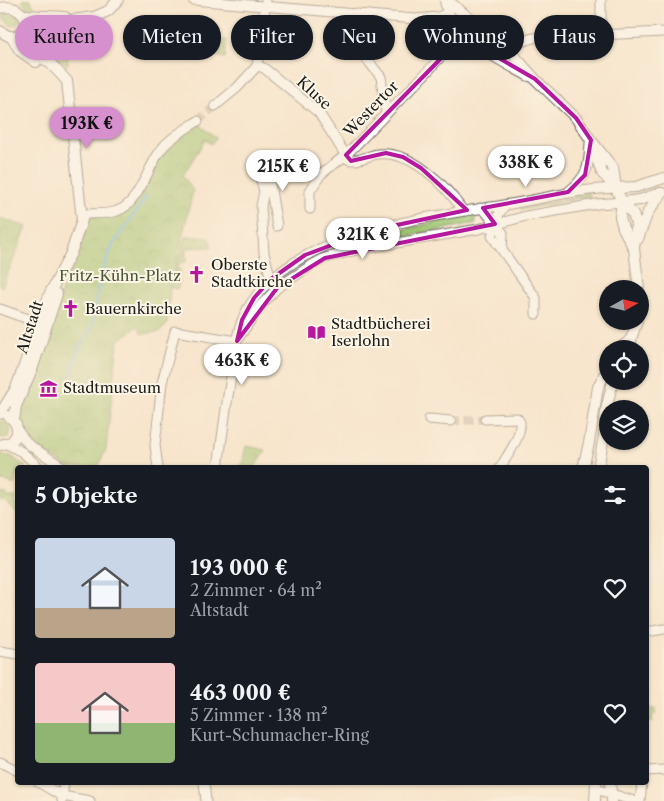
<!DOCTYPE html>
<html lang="de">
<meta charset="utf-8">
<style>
:root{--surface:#171b24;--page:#242831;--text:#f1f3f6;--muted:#9ea1a6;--accent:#d690ce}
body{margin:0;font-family:"Libre Caslon Text",serif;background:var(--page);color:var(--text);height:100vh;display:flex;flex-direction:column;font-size:19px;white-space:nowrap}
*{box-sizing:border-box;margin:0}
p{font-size:16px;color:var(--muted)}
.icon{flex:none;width:28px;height:28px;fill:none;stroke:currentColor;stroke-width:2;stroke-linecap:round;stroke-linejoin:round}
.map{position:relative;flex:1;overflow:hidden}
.sheet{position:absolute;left:15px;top:465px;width:634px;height:320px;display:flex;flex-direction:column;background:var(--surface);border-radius:5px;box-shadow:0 1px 4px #0004}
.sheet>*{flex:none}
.banner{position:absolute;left:15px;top:15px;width:635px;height:45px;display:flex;gap:10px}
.needle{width:32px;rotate:82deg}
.buttons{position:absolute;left:599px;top:280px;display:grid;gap:10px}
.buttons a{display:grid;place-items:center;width:50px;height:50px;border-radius:50%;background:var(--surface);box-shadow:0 1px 4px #0004;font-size:25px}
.price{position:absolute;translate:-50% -42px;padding:0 11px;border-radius:18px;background:#fff;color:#222;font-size:16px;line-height:32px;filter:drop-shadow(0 1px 2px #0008)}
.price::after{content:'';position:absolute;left:50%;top:30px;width:15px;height:11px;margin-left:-8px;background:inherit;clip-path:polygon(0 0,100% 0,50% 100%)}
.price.current{background:var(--accent);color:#111}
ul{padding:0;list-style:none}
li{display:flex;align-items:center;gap:15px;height:125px;padding:0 20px}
li span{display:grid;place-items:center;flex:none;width:140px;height:100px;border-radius:5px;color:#555}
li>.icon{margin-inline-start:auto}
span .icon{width:60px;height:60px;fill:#fffc;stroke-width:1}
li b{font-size:21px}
h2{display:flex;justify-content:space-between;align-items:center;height:60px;padding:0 20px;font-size:21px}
.chip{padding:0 18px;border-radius:22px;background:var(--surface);box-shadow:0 1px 4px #0004;font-size:18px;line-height:45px}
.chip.current{background:var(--accent);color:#111}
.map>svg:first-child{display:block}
</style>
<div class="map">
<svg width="664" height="801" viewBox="0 0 664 801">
<defs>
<pattern id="park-crowns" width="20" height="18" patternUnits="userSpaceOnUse" patternTransform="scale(1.25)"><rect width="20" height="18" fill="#9cc46f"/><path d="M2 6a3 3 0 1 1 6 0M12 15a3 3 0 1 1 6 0" fill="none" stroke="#86a860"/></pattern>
<pattern id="garden-furrows" width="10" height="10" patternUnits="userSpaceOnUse" patternTransform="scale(1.25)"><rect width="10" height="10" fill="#9cc46f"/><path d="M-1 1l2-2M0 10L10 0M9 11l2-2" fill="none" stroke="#86a860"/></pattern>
</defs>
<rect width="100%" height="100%" fill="#fcf5e5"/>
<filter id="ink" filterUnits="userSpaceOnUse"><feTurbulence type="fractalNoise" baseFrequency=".02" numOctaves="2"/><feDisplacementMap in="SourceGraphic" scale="10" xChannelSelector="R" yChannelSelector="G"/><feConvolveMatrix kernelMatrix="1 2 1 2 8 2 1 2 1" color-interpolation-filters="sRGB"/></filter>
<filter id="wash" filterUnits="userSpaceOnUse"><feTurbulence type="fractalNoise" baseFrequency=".0096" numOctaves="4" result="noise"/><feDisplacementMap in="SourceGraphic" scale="20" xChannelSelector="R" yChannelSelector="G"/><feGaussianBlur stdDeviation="1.12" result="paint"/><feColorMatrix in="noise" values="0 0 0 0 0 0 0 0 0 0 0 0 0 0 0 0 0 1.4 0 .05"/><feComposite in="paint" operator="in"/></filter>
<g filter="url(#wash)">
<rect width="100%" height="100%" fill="#f7e5cc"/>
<g fill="#9cc46f" stroke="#5c7046">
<path d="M22,0H30L38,13L28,10Z"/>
<path d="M8,12L12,16L18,15L19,21L16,25L12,26L8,23L5,19H3L4,15Z"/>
<path d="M65,30L68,65L36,47L31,39L33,35L43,32Z"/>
<path d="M530,31V34L515,38L512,42H507L505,38L507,32Z"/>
<path d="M588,191L590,196L521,210V208L569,199Z"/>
<path d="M468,215H474L476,223L361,245L360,243L370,237Z"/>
<path d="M3,421L9,425L11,431L8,437L0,438V422Z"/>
<path d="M0,454L11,456L26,467L18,468L15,484H11V482L0,481Z"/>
<path d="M2,493L7,494L6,497H16L15,503L17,504V513L4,501H0V494Z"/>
<path d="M656,708V714L652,715L653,722L646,723V710Z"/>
</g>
<g fill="url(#park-crowns)" stroke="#5c7046">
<path d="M220,40H227L225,58L219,57Z"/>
<path d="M198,123L216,138L211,144L205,140L183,175L193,191L170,289L167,325L159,332L141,334L138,326L118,341L106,449L98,467H68L30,444L18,424L20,410L39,365L85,215L127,208L164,148Z"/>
<path d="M0,218L27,227L2,287L0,286Z"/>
<path d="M246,446L266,450L255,467H239L243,460Z"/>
</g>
<path fill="url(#garden-furrows)" stroke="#5c7046" d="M189,236L209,238L212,247L186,248V262H180L178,268L180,269V274H178V279L180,280L178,289L171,288L185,237Z"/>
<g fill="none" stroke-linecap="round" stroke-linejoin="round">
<path stroke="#63b7df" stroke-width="2.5" d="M71,376L79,348L92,326L100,277L113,244L146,197"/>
</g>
</g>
<g filter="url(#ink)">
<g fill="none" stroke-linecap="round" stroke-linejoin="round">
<g stroke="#cbbda9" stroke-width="9" stroke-dasharray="9 4.5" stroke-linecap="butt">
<path d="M198,121L215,106"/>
<path d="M451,421L485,419"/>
</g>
<defs>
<g id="minor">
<path d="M193,0L415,19L438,17L448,13"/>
<path d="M353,14L350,37L352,41L381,77L386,113"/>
<path d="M601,35V0"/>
<path d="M477,40L503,54L512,53C517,43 522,41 533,38L664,32"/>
<path d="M257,66L264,68L319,113L348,159C356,163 369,155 378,154C411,150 446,185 463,211"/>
<path d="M257,66L266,0"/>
<path d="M215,106L237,88L257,66"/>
<path d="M259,174L264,191L261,206L264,253L271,279"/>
<path d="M263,184H270L277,226"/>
<path d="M568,192C588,176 589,167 590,143"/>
<path d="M505,205L499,214L492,236L536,298V314"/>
<path d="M480,208L485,211L503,233L502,249"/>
<path d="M310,209V191L321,174L346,155L429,70L456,39L465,34"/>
<path d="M82,214C93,213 107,215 117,211C141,203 148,163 164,146C173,136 187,128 198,121"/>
<path d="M0,309L45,325"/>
<path d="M238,339L261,305L277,288L310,266L325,258L361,249L479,229L526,216L597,204L622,202"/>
<path d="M429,419L451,421"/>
<path d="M485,419L517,418L520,422C521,438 508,454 500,468"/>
<path d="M18,431L28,444L64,468"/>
<path d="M7,444L22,452L40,468"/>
<path d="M158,468L155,445L162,383L175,331L237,341"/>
<path d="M218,468C222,437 226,407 231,377C234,354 236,329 248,308C294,231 423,218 504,205C541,199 578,189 616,188"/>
<path d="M646,632L664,629"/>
<path d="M0,651L18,654"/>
<path d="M0,762L18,771"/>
<path d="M646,771L664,770"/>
<path d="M38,782L62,796L90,801"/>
<path d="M204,782L206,801"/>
<path d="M596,789L634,801"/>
<path d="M62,800L64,782"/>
<path d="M640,801L642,782"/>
</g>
<g id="major">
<path d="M445,0C446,5 447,11 449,15C462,41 505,63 529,76"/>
<path d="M447,0L512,53L535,79L576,118L591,140L613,168L616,188L622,202L633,214L636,224L634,249"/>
<path d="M0,8C35,0 35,56 0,31"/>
<path d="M26,15L65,17"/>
<path d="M26,26L94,17L108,11L118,0"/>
<path d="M11,36L20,51L36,62"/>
<path d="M593,148L602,173L615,187"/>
<path d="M616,188L636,187L664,178"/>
<path d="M622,202L620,217L623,228L634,249L639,289"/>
<path d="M622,202L640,200L660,193"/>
<path d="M638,239L648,212L662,193"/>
<path d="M620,349L631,339"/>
<path d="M631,349V339L637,321"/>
<path d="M0,414L16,388L50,293L71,253L82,220L67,81L50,63L30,51L23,43L19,34"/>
<path d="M14,420L16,406L33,367L57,294"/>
<path d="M0,445L11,442C20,434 19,423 8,416"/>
<path d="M583,468L589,443L598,387L608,367"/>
<path d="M598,468L604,436L606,410L613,381"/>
<path d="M610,782L612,801"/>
<path d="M595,801L596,782"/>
</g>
</defs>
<use href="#minor" stroke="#69625a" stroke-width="11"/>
<use href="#major" stroke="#69625a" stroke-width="12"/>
<use href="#minor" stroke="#fff" stroke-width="9"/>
<use href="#major" stroke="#fff" stroke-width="10"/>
</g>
</g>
<path d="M0 0H664V801H0ZM465,34L478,46L535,79L576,118L591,140L585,175L568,192L483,208L495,224L325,258L277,288L237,341L242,320L254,298L271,279L305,255L369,231L467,210L421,168L403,157L386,153L351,161L346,155Z" fill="#f7e5cc" fill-opacity=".55" fill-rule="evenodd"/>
<path fill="none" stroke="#b5179e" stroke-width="4" stroke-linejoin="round" d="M465,34L478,46L535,79L576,118L591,140L585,175L568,192L483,208L495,224L325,258L277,288L237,341L242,320L254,298L271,279L305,255L369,231L467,210L421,168L403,157L386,153L351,161L346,155Z"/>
<defs>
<symbol id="church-bare" viewBox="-9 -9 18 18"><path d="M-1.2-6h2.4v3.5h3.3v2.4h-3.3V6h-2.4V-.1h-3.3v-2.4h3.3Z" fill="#b5179e" stroke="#fcf5e5" stroke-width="2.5" paint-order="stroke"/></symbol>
<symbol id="library-bare" viewBox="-9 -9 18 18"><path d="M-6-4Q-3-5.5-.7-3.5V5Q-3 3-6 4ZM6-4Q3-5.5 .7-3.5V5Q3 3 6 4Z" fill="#b5179e" stroke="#fcf5e5" stroke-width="2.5" paint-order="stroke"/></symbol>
<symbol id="museum-bare" viewBox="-9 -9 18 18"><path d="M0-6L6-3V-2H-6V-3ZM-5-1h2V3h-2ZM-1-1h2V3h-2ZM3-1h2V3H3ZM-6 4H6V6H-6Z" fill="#b5179e" stroke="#fcf5e5" stroke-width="2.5" paint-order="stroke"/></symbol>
</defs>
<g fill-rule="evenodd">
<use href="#church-bare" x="184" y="262" width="25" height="25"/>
<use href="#church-bare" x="58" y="296" width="25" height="25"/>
<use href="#library-bare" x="304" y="320" width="25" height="25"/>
<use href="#museum-bare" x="36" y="376" width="25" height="25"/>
</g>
<g text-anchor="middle" stroke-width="4" stroke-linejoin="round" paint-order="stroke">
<g font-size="15" fill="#1c1c1c" stroke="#fcf5e5">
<text transform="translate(314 93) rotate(43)" y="5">Kluse</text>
<text transform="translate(371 109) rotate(-46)" y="5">Westertor</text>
<text transform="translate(30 327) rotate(-72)" y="5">Altstadt</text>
</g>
<g font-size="15" fill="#1c1c1c" stroke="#fcf5e5" text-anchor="start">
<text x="211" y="270">Oberste<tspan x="211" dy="17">Stadtkirche</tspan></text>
<text x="85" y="314">Bauernkirche</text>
<text x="331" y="329">Stadtbücherei<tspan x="331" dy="17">Iserlohn</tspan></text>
<text x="63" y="393">Stadtmuseum</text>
</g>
<g font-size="15" fill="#495739" stroke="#fcf5e5">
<text x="120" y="281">Fritz-Kühn-Platz</text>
</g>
</g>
</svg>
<div class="buttons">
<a><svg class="needle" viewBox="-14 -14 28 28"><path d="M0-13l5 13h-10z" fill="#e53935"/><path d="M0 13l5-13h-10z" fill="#9ea1a6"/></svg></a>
<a><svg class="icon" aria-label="locate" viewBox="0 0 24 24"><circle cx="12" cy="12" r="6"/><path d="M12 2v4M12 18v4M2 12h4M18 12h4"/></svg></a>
<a><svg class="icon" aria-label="layers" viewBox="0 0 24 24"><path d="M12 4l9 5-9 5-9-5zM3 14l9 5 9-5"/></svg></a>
</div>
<b class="price current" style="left:87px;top:149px">193K €</b>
<b class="price" style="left:526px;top:188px">338K €</b>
<b class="price" style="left:283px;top:192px">215K €</b>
<b class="price" style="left:363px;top:260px">321K €</b>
<b class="price" style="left:242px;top:386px">463K €</b>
<div class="banner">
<a class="chip current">Kaufen</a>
<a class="chip">Mieten</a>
<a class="chip">Filter</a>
<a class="chip">Neu</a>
<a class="chip">Wohnung</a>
<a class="chip">Haus</a>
</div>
<section class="sheet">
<h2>5 Objekte<svg class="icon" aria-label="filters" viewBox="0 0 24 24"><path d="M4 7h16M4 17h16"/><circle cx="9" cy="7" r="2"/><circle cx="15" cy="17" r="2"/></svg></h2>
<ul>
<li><span style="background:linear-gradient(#c9d6e8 70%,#b9a48a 0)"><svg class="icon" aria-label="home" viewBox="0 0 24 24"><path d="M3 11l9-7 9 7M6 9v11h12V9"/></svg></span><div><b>193 000 €</b><p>2 Zimmer · 64 m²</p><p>Altstadt</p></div><svg class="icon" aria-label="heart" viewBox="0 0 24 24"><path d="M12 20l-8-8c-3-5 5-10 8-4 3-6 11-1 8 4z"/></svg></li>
<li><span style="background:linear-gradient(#f6c9c9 60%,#8fb573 0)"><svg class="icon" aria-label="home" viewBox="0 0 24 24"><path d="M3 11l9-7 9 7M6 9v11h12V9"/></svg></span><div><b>463 000 €</b><p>5 Zimmer · 138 m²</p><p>Kurt-Schumacher-Ring</p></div><svg class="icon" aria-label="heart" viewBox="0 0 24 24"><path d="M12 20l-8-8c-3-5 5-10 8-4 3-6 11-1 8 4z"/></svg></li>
</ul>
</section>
</div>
